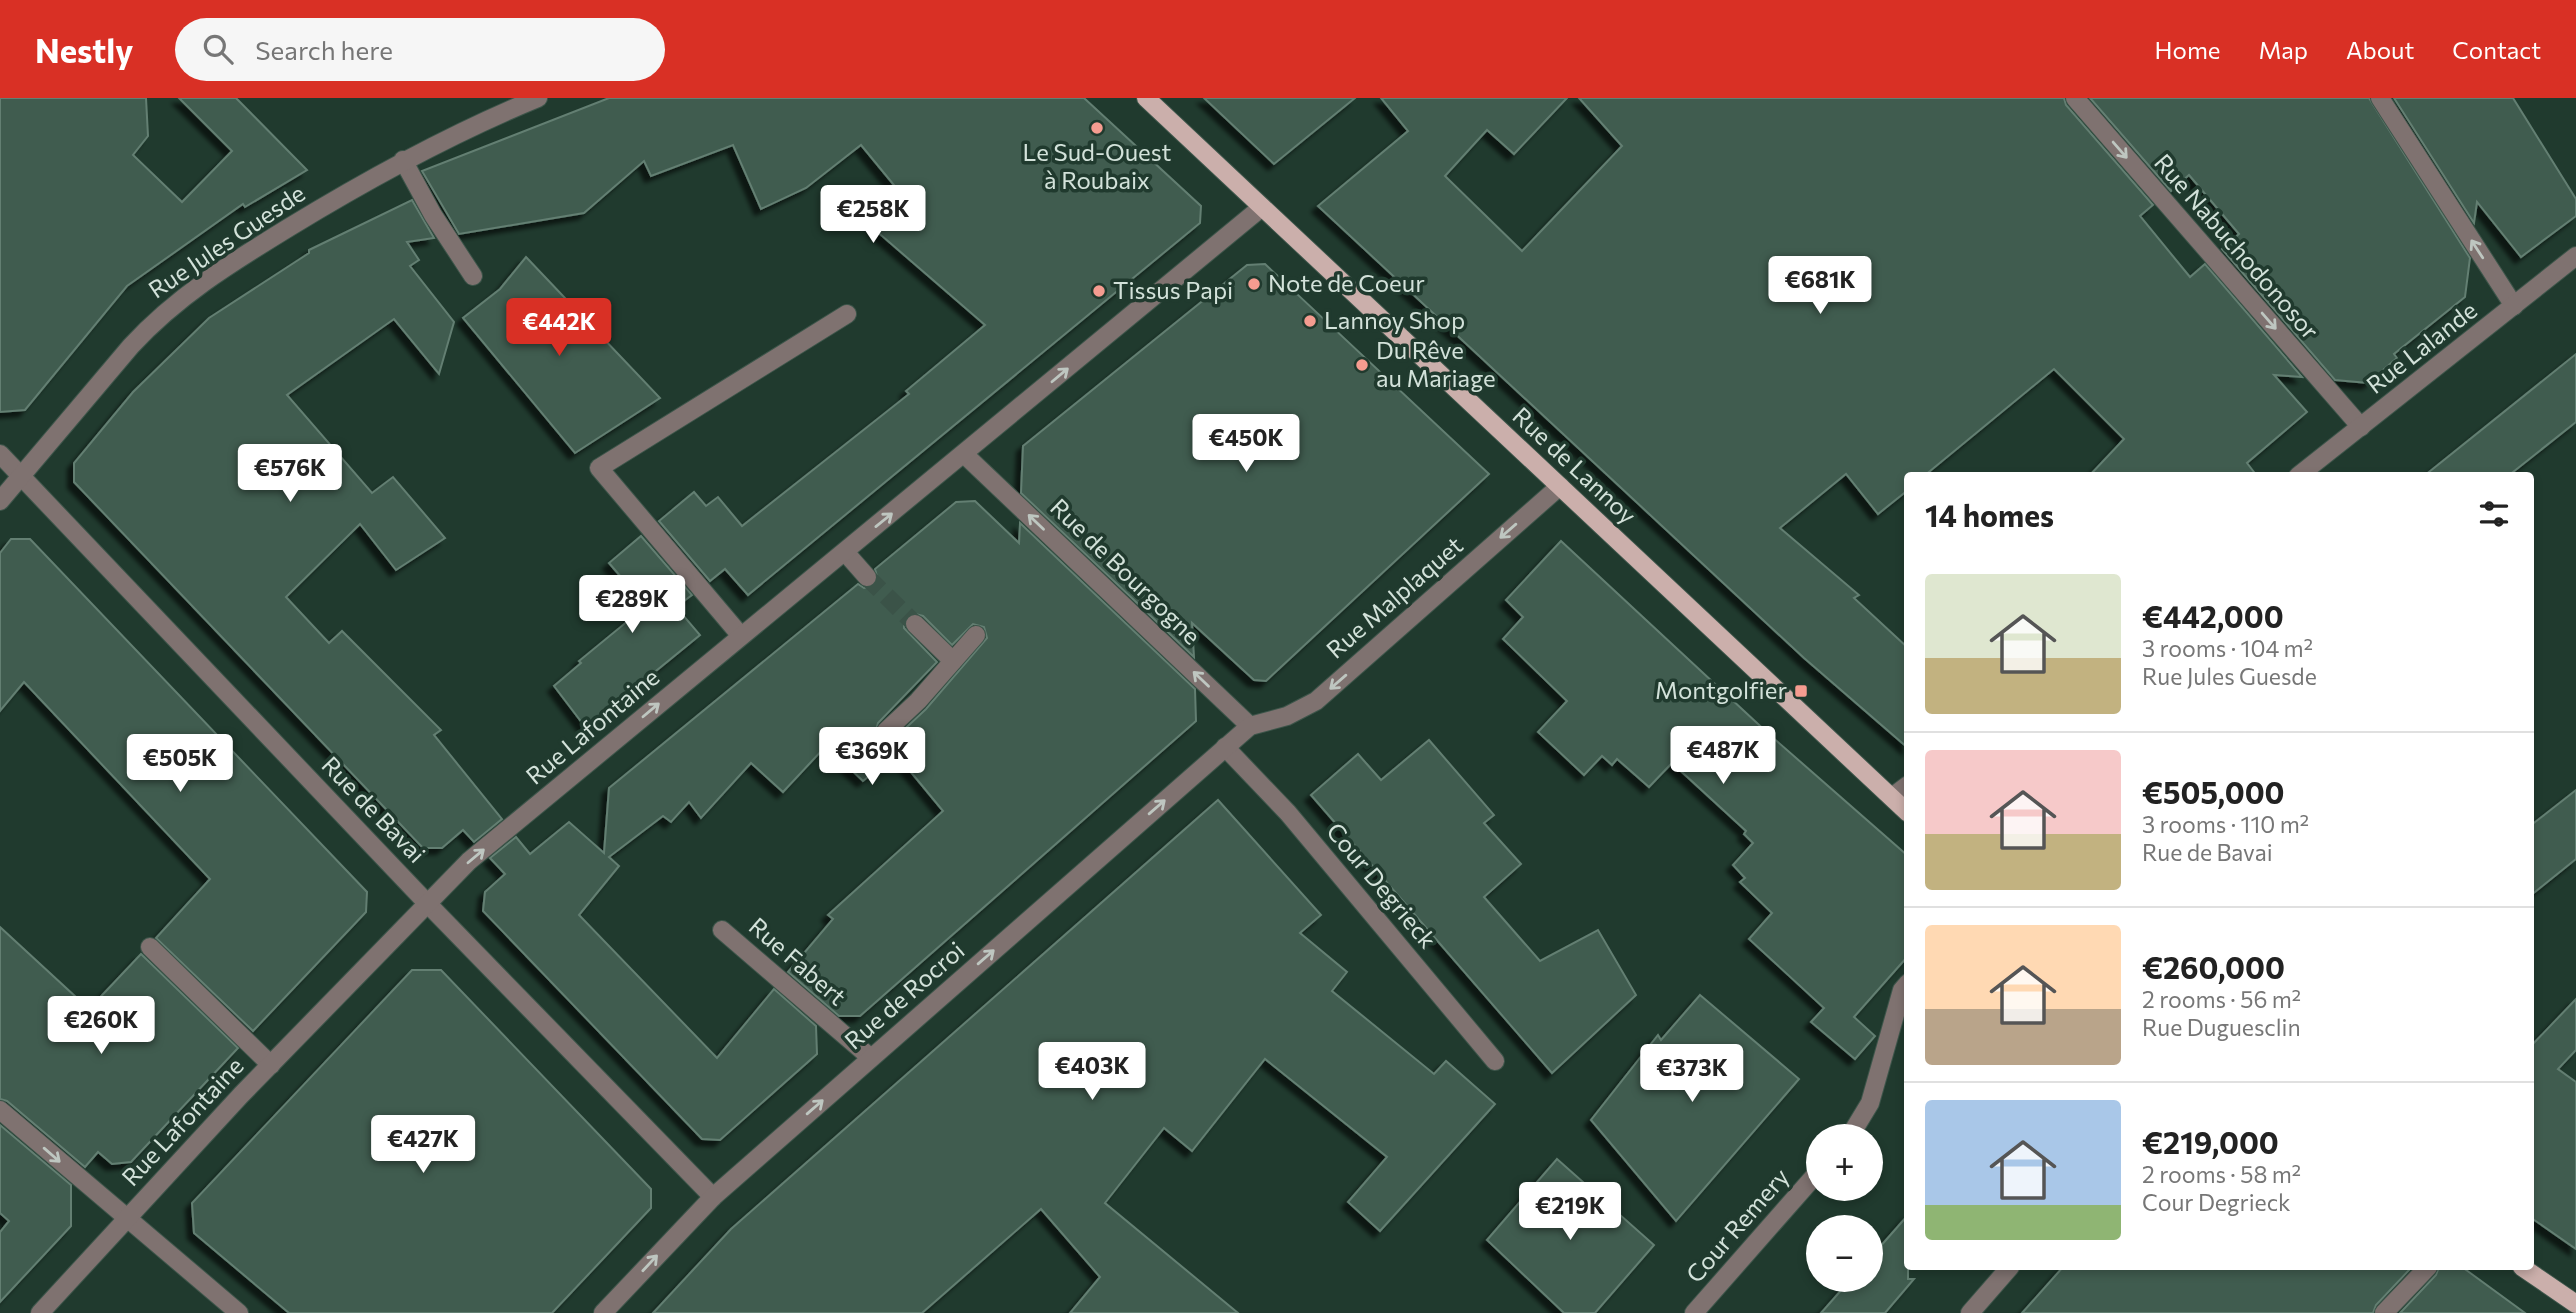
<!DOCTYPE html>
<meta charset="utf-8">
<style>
:root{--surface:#fff;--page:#f6f6f6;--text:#222;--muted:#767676;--line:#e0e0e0;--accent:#d93025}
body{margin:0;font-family:Commissioner,sans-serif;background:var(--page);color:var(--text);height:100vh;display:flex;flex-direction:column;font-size:26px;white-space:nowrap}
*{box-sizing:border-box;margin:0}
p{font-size:23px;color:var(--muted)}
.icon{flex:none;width:38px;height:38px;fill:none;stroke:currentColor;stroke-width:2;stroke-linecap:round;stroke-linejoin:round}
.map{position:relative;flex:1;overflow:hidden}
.side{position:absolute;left:1904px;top:374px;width:630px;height:798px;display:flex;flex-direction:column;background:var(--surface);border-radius:7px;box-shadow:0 4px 10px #0003}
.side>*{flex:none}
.fabs{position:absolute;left:1806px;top:1026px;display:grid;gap:14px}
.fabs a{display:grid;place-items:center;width:77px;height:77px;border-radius:50%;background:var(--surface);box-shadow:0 4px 10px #0003;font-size:35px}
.price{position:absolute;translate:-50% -60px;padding:0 16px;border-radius:7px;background:#fff;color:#222;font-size:23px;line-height:46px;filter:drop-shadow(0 2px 4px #0008)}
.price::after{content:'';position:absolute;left:50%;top:42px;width:21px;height:16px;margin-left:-10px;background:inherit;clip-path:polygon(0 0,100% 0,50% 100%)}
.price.on{background:var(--accent);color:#fff}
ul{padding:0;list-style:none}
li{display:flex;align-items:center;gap:21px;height:175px;padding:0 21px}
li+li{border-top:2px solid var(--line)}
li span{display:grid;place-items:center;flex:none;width:196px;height:140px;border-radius:7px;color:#555}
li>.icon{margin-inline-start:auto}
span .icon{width:84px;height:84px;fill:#fffc;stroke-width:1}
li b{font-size:30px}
h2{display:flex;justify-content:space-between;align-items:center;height:84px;padding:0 21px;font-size:30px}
header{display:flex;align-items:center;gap:42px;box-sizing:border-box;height:98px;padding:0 35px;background:var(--accent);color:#fff}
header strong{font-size:33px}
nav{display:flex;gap:38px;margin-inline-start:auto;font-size:24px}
.search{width:490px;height:63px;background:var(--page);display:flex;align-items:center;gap:18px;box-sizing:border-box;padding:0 24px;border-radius:38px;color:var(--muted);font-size:26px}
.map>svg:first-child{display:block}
</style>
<header>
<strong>Nestly</strong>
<div class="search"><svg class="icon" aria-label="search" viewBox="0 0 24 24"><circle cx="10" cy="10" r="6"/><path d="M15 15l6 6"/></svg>Search here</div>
<nav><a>Home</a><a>Map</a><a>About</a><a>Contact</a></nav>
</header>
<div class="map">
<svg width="2576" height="1215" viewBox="0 0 2576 1215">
<defs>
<filter id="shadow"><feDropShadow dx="-6" dy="6" stdDeviation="2" flood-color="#0009"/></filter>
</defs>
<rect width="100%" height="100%" fill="#203a2e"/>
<g fill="#415c50" stroke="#637f72" stroke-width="2" fill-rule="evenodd" filter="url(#shadow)">
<path d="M0,0H146L148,38L133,57L182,104L232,53L179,0H236L307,72L245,109L243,106L127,188L25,312L0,314Z"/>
<path d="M609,0H1084L1201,108L1200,125L748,497L725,471L710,483L659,423L694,394L706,408L718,399L742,428L909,296L906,293L985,227L874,131L912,109L861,47L806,90L761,111L733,47L651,78L644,63L584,115L459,136L422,73Z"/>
<path d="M1204,0H1355L1274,66Z"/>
<path d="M1381,0H1567L1514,56L1487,32L1445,78L1522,153L1622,48L1579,0H2064L2066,7L2153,107L2140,118L2190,179L2205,166L2302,279L2274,277L2307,314L2247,365L2257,378H2089L2124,341L2054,271L1924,378H1908V392L1878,416L1846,376L1780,430L1859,497L1854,500L1908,550V650L1804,560L1318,108L1408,33Z"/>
<path d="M2090,0H2369L2470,160L2465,199L2394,256L2397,260L2368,285L2335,282L2222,151L2239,136L2189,77L2171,93Z"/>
<path d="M2394,0H2513L2576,101V118L2521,159L2477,104L2474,125Z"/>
<path d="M412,102L434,140L407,144L419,162L410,168L454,224L439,276L394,221L287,297L372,395L393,379L445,440L396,472L360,426L286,499L329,545L342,533L441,632L434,637L502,721L474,744L463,732L442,750H423L74,384V365L133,294L209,220L309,155V152Z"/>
<path d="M526,159L660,300L575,355L463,220L500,191Z"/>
<path d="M1265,166L1489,376L1266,583L1254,582L1192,525L1194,559L1021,395L1023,348L1247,167Z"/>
<path d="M2576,256V324L2508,378H2424Z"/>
<path d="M975,403L1019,445L1020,425L1195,591L1196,623L860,918H839L788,874L833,821L828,817L943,713L896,656L863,683L826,648L783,694L751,665L701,720L689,704L671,724L663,718L609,759L619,768L579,817L717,960L774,891L816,928L817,956L720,1042L702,1041L483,813L485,794L505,776L490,760L516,739L530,756L569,724L604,755L609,690L858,486L864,490L874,488L878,482L875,471L956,404ZM911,515L923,518L952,547L973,526L984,529L987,540L926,611L894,641L883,644L875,636L878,625L937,564L904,530V523Z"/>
<path d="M641,438L692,497L676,509L700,537L586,630L554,588L581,565L579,563L634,518L609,489L621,479L609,465Z"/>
<path d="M11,441H30L367,794L366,814L253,933L156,840L210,781L24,584L0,613V455Z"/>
<path d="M1561,443L1771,638L1908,758V858L1854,919L1875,938L1855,961L1811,924L1824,910L1749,841L1772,815L1740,784L1745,780L1733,767L1753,745L1744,736L1746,733L1672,665L1649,689L1617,661L1612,667L1602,658L1584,677L1538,634L1567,603L1503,541L1523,519L1506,502Z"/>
<path d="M1429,642L1494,717L1484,725L1521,766L1484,799L1540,863L1598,832L1636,897L1552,975L1311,697L1358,656L1381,682Z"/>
<path d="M2576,692V761L2530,798V728Z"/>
<path d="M1218,702L1321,817L1300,835L1347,874L1332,893L1434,976L1446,963L1495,1006L1380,1133L1348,1104L1387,1059L1265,961L1192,1053L1164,1030L1105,1105L1238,1215H1070L1100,1179L1041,1111L922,1215H653L731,1131Z"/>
<path d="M0,829L89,911L141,856L238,950L131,1064L112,1066L98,1054L85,1069L7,1003L0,1001Z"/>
<path d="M412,872H441L651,1091V1110L552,1215H289L194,1135L192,1105Z"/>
<path d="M1700,897L1799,981L1676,1123L1591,1022L1658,937L1661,942Z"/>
<path d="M2576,901V952L2558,971L2576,984V1151L2530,1119V949Z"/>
<path d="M0,1027L71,1087V1128L0,1204V1134L9,1123L0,1115Z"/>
<path d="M1557,1061L1654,1147L1595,1215H1564L1487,1142Z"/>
<path d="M1908,1117V1181H1914L1885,1215H1821L1851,1181H1871V1159Z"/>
<path d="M2063,1169H2412L2376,1207L2373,1215H2022Z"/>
<path d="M2439,1169H2462L2525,1215H2400L2436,1177Z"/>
</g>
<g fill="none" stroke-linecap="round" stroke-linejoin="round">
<path stroke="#3b5348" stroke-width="18" stroke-dasharray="18 9" stroke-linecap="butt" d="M867,479L915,526"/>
<defs>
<g id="minor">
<path d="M2075,0L2361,329"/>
<path d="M2380,0L2514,208"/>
<path d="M403,62L433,117L473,178"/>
<path d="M0,356L426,804L713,1099"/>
<path d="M965,357L1250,628"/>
<path d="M2298,378L2576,158"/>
<path d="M0,403L131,248C177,198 231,165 288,130C370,80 450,36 538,0"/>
<path d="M845,454L867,479"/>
<path d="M915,526L953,563"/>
<path d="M741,538L599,370L847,216"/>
<path d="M886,633L918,603L976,537"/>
<path d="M1225,649L1288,715L1495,963"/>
<path d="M1892,699L1908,687"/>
<path d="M722,832L871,960"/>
<path d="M150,849L271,967"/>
<path d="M0,1012L239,1215"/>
<path d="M1850,1038L1870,1005L1902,892L1908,885"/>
<path d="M40,1215L241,997L469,763L1262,109"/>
<path d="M603,1215L713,1099L1250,628L1287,618L1316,603L1560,388"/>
<path d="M1694,1215L1818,1074"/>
<path d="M1970,1215L2010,1169"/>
<path d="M2384,1215L2428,1169"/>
</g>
<g id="major">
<path d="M1146,0L1908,715"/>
<path d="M2522,1169L2576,1206"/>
</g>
</defs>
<use href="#minor" stroke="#3d554a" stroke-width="20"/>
<use href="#major" stroke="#3d554a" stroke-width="20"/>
<use href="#minor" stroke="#7f7270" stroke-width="18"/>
<use href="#major" stroke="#cbafab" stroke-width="18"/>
</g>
<defs><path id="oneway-shaft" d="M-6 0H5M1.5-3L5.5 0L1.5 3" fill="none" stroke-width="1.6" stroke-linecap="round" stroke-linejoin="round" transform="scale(1.75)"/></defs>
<g stroke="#bec6c0">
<use href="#oneway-shaft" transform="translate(2120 52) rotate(49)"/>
<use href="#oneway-shaft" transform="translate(2477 151) rotate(-123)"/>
<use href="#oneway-shaft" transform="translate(2269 223) rotate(49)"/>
<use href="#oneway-shaft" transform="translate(1060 277) rotate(-40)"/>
<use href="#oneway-shaft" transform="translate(884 422) rotate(-39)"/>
<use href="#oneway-shaft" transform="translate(1036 424) rotate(-136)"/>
<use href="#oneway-shaft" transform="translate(1508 433) rotate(139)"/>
<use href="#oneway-shaft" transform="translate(1201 581) rotate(-136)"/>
<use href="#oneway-shaft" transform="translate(1338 584) rotate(139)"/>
<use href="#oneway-shaft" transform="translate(651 612) rotate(-40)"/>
<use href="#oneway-shaft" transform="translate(1157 709) rotate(-41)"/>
<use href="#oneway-shaft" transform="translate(476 758) rotate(-40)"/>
<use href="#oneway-shaft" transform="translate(986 859) rotate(-41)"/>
<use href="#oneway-shaft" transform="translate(815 1009) rotate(-41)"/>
<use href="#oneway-shaft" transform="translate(52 1057) rotate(41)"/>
<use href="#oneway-shaft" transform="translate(650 1165) rotate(-47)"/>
</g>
<g fill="#f59c90" stroke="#203a2e" stroke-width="2.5">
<circle cx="1097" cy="30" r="7"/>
<circle cx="1254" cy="186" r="7"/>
<circle cx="1099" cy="193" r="7"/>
<circle cx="1310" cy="223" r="7"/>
<circle cx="1362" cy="267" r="7"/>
<rect x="1794" y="586" width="14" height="14" rx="3.5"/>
</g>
<g text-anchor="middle" stroke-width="7" stroke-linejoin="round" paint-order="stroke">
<g font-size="24" fill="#d3e2da" stroke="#203a2e" text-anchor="start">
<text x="1097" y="63" text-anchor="middle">Le Sud-Ouest<tspan x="1097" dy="28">à Roubaix</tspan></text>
<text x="1268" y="194">Note de Coeur</text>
<text x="1113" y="201">Tissus Papi</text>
<text x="1324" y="231">Lannoy Shop</text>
<text x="1376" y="261">Du Rêve<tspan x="1376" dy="28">au Mariage</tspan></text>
<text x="1787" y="601" text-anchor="end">Montgolfier</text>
</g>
<g font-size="24" fill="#d3e2da" stroke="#203a2e">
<text transform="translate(227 144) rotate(-34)" y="8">Rue Jules Guesde</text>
<text transform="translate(2236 149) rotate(49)" y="8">Rue Nabuchodonosor</text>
<text transform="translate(2422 250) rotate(-38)" y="8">Rue Lalande</text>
<text transform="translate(1574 368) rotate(43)" y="8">Rue de Lannoy</text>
<text transform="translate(1125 474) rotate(44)" y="8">Rue de Bourgogne</text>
<text transform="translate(1395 500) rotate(-41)" y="8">Rue Malplaquet</text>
<text transform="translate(593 629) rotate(-40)" y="8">Rue Lafontaine</text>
<text transform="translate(373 712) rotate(46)" y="8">Rue de Bavai</text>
<text transform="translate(1381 788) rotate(50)" y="8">Cour Degrieck</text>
<text transform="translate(797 864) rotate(41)" y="8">Rue Fabert</text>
<text transform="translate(905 898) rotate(-41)" y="8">Rue de Rocroi</text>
<text transform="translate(183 1024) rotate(-47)" y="8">Rue Lafontaine</text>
<text transform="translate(1738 1128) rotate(-49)" y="8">Cour Remery</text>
</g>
</g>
</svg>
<div class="fabs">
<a>+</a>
<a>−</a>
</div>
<b class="price" style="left:873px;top:147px">€258K</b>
<b class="price" style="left:1820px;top:218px">€681K</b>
<b class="price on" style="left:559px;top:260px">€442K</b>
<b class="price" style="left:1246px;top:376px">€450K</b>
<b class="price" style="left:290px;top:406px">€576K</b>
<b class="price" style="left:632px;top:537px">€289K</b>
<b class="price" style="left:1723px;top:688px">€487K</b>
<b class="price" style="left:872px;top:689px">€369K</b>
<b class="price" style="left:180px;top:696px">€505K</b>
<b class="price" style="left:101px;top:958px">€260K</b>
<b class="price" style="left:1092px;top:1004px">€403K</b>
<b class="price" style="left:1692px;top:1006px">€373K</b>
<b class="price" style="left:423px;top:1077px">€427K</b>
<b class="price" style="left:1570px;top:1144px">€219K</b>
<section class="side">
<h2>14 homes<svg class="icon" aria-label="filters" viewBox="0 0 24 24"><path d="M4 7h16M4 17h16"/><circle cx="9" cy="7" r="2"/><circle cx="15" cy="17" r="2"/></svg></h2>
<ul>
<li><span style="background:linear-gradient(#dfe7d0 60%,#c2b280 0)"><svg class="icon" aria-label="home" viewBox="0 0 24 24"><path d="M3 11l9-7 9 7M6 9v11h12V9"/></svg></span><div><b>€442,000</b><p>3 rooms · 104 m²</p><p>Rue Jules Guesde</p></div></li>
<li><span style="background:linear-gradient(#f6c9c9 60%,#c2b280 0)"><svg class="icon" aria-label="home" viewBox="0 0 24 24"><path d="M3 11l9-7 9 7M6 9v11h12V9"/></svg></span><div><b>€505,000</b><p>3 rooms · 110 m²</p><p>Rue de Bavai</p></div></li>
<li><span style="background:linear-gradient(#ffd9b3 60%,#b9a48a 0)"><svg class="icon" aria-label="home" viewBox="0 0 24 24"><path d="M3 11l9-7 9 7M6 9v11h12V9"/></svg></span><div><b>€260,000</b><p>2 rooms · 56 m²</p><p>Rue Duguesclin</p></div></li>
<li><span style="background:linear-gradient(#a9c7e8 75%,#8fb573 0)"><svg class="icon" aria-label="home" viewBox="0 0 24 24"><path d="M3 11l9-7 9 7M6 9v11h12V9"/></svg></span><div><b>€219,000</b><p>2 rooms · 58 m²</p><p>Cour Degrieck</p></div></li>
</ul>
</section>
</div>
